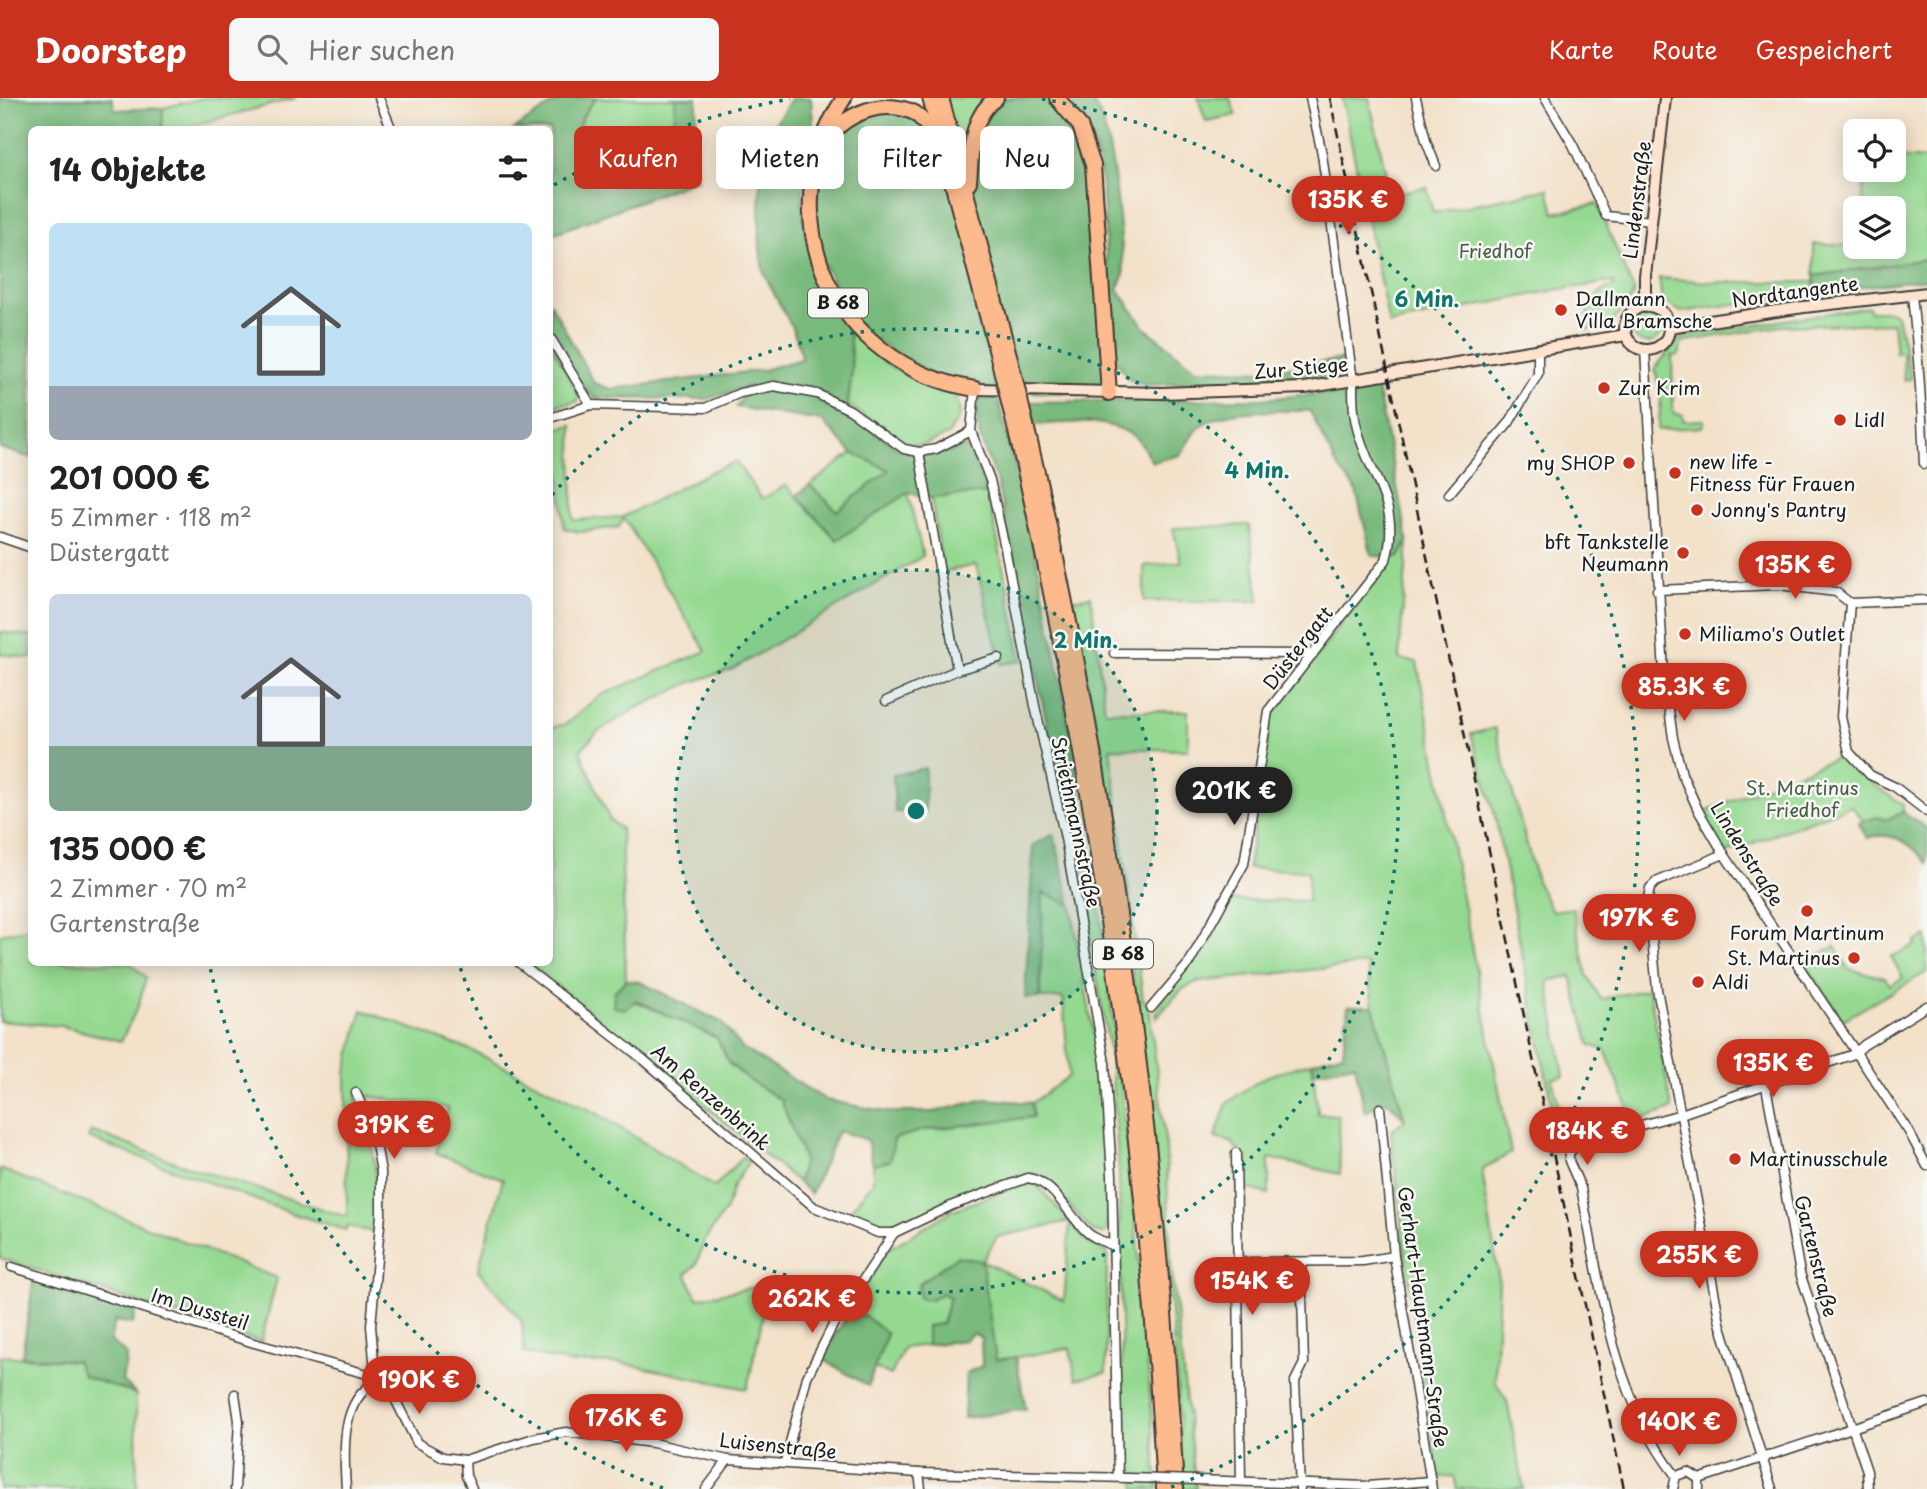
<!DOCTYPE html>
<html lang="de">
<meta charset="utf-8">
<style>
:root{--surface:#fff;--page:#f6f6f6;--text:#222;--muted:#767676;--accent:#c8321e}
body{margin:0;font-family:"Playpen Sans",sans-serif;background:var(--page);color:var(--text);height:100vh;display:flex;flex-direction:column;font-size:26px;white-space:nowrap}
*{box-sizing:border-box;margin:0}
p{font-size:23px;color:var(--muted)}
.icon{flex:none;width:38px;height:38px;fill:none;stroke:currentColor;stroke-width:2;stroke-linecap:round;stroke-linejoin:round}
.map{position:relative;flex:1;overflow:hidden}
.details{position:absolute;left:28px;top:28px;width:525px;height:840px;display:flex;flex-direction:column;background:var(--surface);border-radius:10px;box-shadow:0 4px 18px #0003}
.details>*{flex:none}
.hud{position:absolute;left:574px;top:28px;width:665px;height:63px;display:flex;gap:14px}
.fabs{position:absolute;left:1843px;top:21px;display:grid;gap:14px}
.fabs a{display:grid;place-items:center;width:63px;height:63px;border-radius:10px;background:var(--surface);box-shadow:0 4px 18px #0003;font-size:35px}
.price{position:absolute;translate:-50% -60px;padding:0 16px;border-radius:24px;background:var(--accent);color:#fff;font-size:23px;line-height:46px;filter:drop-shadow(0 2px 4px #0008)}
.price::after{content:'';position:absolute;left:50%;top:42px;width:21px;height:16px;margin-left:-10px;background:inherit;clip-path:polygon(0 0,100% 0,50% 100%)}
.price.selected{background:#222;color:#fff}
ul{padding:0;list-style:none}
li{display:grid;align-content:center;gap:14px;height:371px;padding:0 21px}
li span{display:grid;place-items:center;height:217px;border-radius:10px;color:#555}
li>.icon{margin-inline-start:auto}
span .icon{width:126px;height:126px;fill:#fffc;stroke-width:1}
li b{font-size:30px}
h2{display:flex;justify-content:space-between;align-items:center;height:84px;padding:0 21px;font-size:30px}
.chip{padding:0 24px;border-radius:10px;background:var(--surface);box-shadow:0 4px 18px #0003;font-size:24px;line-height:63px}
.chip.selected{background:var(--accent);color:#fff}
header{display:flex;align-items:center;gap:42px;box-sizing:border-box;height:98px;padding:0 35px;background:var(--accent);color:#fff}
header strong{font-size:33px}
nav{display:flex;gap:38px;margin-inline-start:auto;font-size:24px}
.search{width:490px;height:63px;background:var(--page);display:flex;align-items:center;gap:18px;box-sizing:border-box;padding:0 24px;border-radius:10px;color:var(--muted);font-size:26px}
.map>svg:first-child{display:block}
</style>
<header>
<strong>Doorstep</strong>
<div class="search"><svg class="icon" aria-label="search" viewBox="0 0 24 24"><circle cx="10" cy="10" r="6"/><path d="M15 15l6 6"/></svg>Hier suchen</div>
<nav><a>Karte</a><a>Route</a><a>Gespeichert</a></nav>
</header>
<div class="map">
<svg width="1927" height="1391" viewBox="0 0 1927 1391">
<rect width="100%" height="100%" fill="#f6f6f2"/>
<filter id="ink" filterUnits="userSpaceOnUse"><feTurbulence type="fractalNoise" baseFrequency=".0143" numOctaves="2"/><feDisplacementMap in="SourceGraphic" scale="14" xChannelSelector="R" yChannelSelector="G"/><feConvolveMatrix kernelMatrix="1 2 1 2 8 2 1 2 1" color-interpolation-filters="sRGB"/></filter>
<filter id="wash" filterUnits="userSpaceOnUse"><feTurbulence type="fractalNoise" baseFrequency=".00686" numOctaves="4" result="noise"/><feDisplacementMap in="SourceGraphic" scale="28" xChannelSelector="R" yChannelSelector="G"/><feGaussianBlur stdDeviation="1.57" result="paint"/><feColorMatrix in="noise" values="0 0 0 0 0 0 0 0 0 0 0 0 0 0 0 0 0 1.4 0 .05"/><feComposite in="paint" operator="in"/></filter>
<g filter="url(#wash)">
<rect width="100%" height="100%" fill="#f3e1c9"/>
<g fill="#95d991" stroke="#587a56" stroke-width="2" fill-rule="evenodd">
<path d="M202,0H297L178,31L162,32L163,10Z"/>
<path d="M596,0H675V20L609,68L579,67C572,38 576,23 596,0Z"/>
<path d="M945,0H987L970,25L966,68Z"/>
<path d="M1198,0H1230L1236,17L1206,23Z"/>
<path d="M1342,0H1369L1388,85L1395,95L1427,89L1433,115L1548,91L1554,115L1597,106L1634,193C1632,203 1628,205 1622,212C1608,232 1609,228 1585,232C1586,214 1594,192 1614,188L1613,184L1555,192L1389,226Z"/>
<path d="M1894,59L1927,61V161L1814,178V146L1894,149V110H1862L1865,72H1894Z"/>
<path d="M1659,180L1710,184H1814L1815,194L1681,214L1662,202Z"/>
<path d="M1869,209L1870,213H1890L1897,217L1911,281L1904,282L1903,255H1896L1893,225L1781,228L1686,243L1682,244L1679,257L1672,258L1673,315L1683,317V323L1704,322V326L1701,329L1658,332L1661,301L1655,270L1679,241L1689,237Z"/>
<circle cx="1647" cy="230" r="15"/>
<path d="M849,233C886,273 910,278 957,299L960,318L948,337L923,347L905,346L848,307L852,272Z"/>
<path d="M550,244L579,298L578,303L550,309Z"/>
<path d="M572,327L573,422L623,419L714,372L736,364L762,401L786,387L837,442L908,395L923,458L733,571L689,585L635,611L597,634L580,653L610,722L621,731L626,882L614,894L717,940L729,966L749,982L781,1002L804,1062L798,1084L529,865L550,864V630L566,626L599,598L706,553L624,420L619,429L579,434L564,430L558,353L553,332Z"/>
<path d="M852,355L890,372L837,413L810,387Z"/>
<path d="M988,395L1022,563L1001,566L976,467L943,474L931,400Z"/>
<path d="M1249,427L1259,503H1144V468L1181,464L1173,430Z"/>
<path d="M1408,443L1399,561L1417,564L1511,1055L1482,1072L1499,1183L1495,1283L1507,1303L1524,1391H1457L1454,1378L1438,1379L1405,1157L1391,1032L1405,1022L1373,908L1367,866L1197,884L1182,891L1156,920L1155,915L1228,802L1308,803V773L1248,770L1271,619L1392,459H1399Z"/>
<path d="M1091,498L1105,613H1188V652L1110,650L1143,901L1149,909L1166,1051L1171,1167L1196,1391H1183L1177,1283L1167,1168L1136,902L1113,724L1072,502Z"/>
<path d="M0,534L31,538V560L0,556Z"/>
<path d="M1495,630L1538,787L1552,813L1573,810L1587,877L1601,901L1649,891L1672,1011L1634,1024L1605,952L1590,947L1571,878L1548,883L1564,978L1552,981L1567,1040H1563L1565,1045L1558,1039L1495,718L1471,636Z"/>
<path d="M1843,657L1874,687L1903,707V714L1886,722L1878,719L1863,723L1851,708L1724,756L1700,715Z"/>
<path d="M1097,788L1132,1083L1158,1391H1136L1132,1369L1123,1364L1119,1076L1111,961L1081,791Z"/>
<path d="M1043,795L1071,807L1099,967L1108,1133L1103,1136L1093,1134L1043,1079L1032,1076L953,1102L893,1131L878,1130L849,1114L873,1084V1067L890,1062L894,1041L923,1032L1032,1019V1005L1069,978L1063,900H1040Z"/>
<path d="M31,830L32,864L130,865L146,879L139,906L121,943L62,928L0,923V836Z"/>
<path d="M1927,838V874L1843,922L1804,864L1835,848L1848,871L1885,880L1890,887L1903,880L1891,859L1916,847L1915,844Z"/>
<path d="M362,912L473,953L598,1016L715,1089L743,1058L749,1063L733,1088L726,1111L705,1142L696,1167L686,1176L697,1200L770,1186L747,1291L621,1265H572L524,1255L522,1223L478,1172L503,1081L436,1055L448,1010L362,997L356,999C378,1053 377,1078 376,1135L347,1128L346,1132L294,1116L88,1040L91,1033L192,1070L347,1119L346,974Z"/>
<path d="M1312,964L1318,1016L1338,1017L1340,1076L1269,1060V1096L1241,1089L1240,1054L1231,1044L1215,1040L1227,1005L1239,996L1265,979Z"/>
<path d="M0,1071L277,1180L261,1244L0,1160Z"/>
<path d="M1028,1084L1036,1086L1088,1144L1107,1154L1106,1275L1076,1281L1070,1250L996,1263L981,1163L942,1195L950,1199L942,1226L927,1229V1247L904,1250L891,1277L874,1270L887,1236L866,1219L850,1214L887,1152L953,1112ZM1070,1123L1064,1203L982,1163L997,1139Z"/>
<path d="M0,1258L77,1263L83,1278L136,1296L137,1391H0Z"/>
</g>
<g fill="#78b97b" stroke="#4a6a4c" stroke-width="2">
<path d="M0,0H112L115,12L163,10L162,31L32,32L31,360L0,350Z"/>
<path d="M562,0H596C577,22 572,38 580,67L609,68L675,20V0H697L695,62L698,81L550,137V32L514,31Z"/>
<path d="M792,0H811L813,24L802,104L807,147L816,181L849,233L852,272L847,311C893,348 906,370 968,348L988,395L931,400L908,395L837,442L796,398L810,387L837,413L889,372L852,355L822,323L736,309L750,288L706,301L594,300L559,261L550,244V204L594,285L611,291L763,272L801,261C798,230 777,206 765,177C756,154 758,66 767,42C773,28 783,13 792,0Z"/>
<path d="M996,0H1057L1088,46L1109,295L1018,294L968,96L973,38Z"/>
<path d="M1066,0C1072,0 1082,0 1088,1C1114,13 1121,146 1124,175L1118,191L1144,229L1196,271L1265,273L1343,261L1338,275L1333,279L1145,287L1128,281L1115,260C1112,226 1109,192 1106,158C1103,106 1107,39 1066,0Z"/>
<path d="M900,7L943,49L1006,293L947,287L859,232L816,152L818,59L839,27Z"/>
<path d="M1927,161V181L1815,194L1814,178Z"/>
<path d="M1377,290L1408,443L1399,459L1372,458L1356,393L1335,364L1310,313C1279,314 1223,308 1198,330C1191,337 1186,349 1180,357L1152,364C1148,357 1143,347 1137,341C1110,318 1066,325 1034,327L1030,304L1262,301Z"/>
<path d="M978,301H998C1041,461 1069,625 1097,788L1081,791L997,384C986,356 973,331 978,301Z"/>
<path d="M925,670V714H895L893,677Z"/>
<path d="M1903,714L1927,730V765C1912,745 1893,732 1867,740L1859,725L1878,719L1886,722Z"/>
<path d="M1054,736L1071,807L1043,795L1040,900H1025L1033,747Z"/>
<path d="M626,882L640,884L721,924L742,950L826,1002L887,1014H934L986,1001L1032,1005L1033,1019L923,1032L894,1041L890,1063L873,1067L867,1042L838,1033L811,1096L798,1084L804,1062L781,1002L749,982L729,965L717,940L636,902L627,911L613,909L614,894Z"/>
<path d="M1348,908H1373L1405,1022L1390,1005L1381,1003L1365,1015L1355,966L1314,974L1312,964L1343,955Z"/>
<path d="M957,1158L982,1163L996,1262L1016,1259L1026,1311L964,1320L966,1275L982,1268L981,1240L973,1235L965,1242L927,1247V1228L942,1226L950,1199L942,1195L932,1202L919,1200L918,1186Z"/>
<path d="M34,1179L136,1210L133,1226L115,1223L110,1242L127,1257L122,1283L136,1296L83,1278L76,1263L22,1258Z"/>
<path d="M850,1214L866,1219L887,1236L868,1288L824,1262L827,1250Z"/>
</g>
</g>
<g filter="url(#ink)">
<g fill="none" stroke-linecap="round" stroke-linejoin="round">
<defs>
<g id="street">
<path d="M379,0L392,32"/>
<path d="M1416,0L1426,43L1436,68"/>
<path d="M1545,0L1573,47L1606,118L1652,123"/>
<path d="M1912,197C1918,253 1922,309 1924,366"/>
<path d="M550,239L591,307"/>
<path d="M1645,252L1664,575L1673,640L1682,676L1698,712L1724,756L1909,1034L1927,1068"/>
<path d="M975,291L971,333L990,382L1005,450L1035,608L1065,740L1105,965L1112,1077L1118,1379"/>
<path d="M550,320L591,307L705,310L740,295L774,288L817,296L850,312L904,351L919,354L936,351L971,333"/>
<path d="M919,354L957,572"/>
<path d="M1449,396L1509,325L1538,276V253"/>
<path d="M0,439L32,450"/>
<path d="M1657,492L1778,487L1836,494L1850,505L1927,502"/>
<path d="M1850,505L1841,619L1849,654L1870,677L1895,689L1927,714"/>
<path d="M1114,555L1313,556"/>
<path d="M886,603L957,572L999,560"/>
<path d="M1724,756L1656,784L1650,790L1648,800L1657,891L1720,1225L1772,1391"/>
<path d="M518,864L644,962L814,1109L878,1135H894"/>
<path d="M1151,910L1189,865L1244,766L1268,613L1386,462C1401,408 1373,384 1359,337C1353,319 1353,302 1353,283L1322,56L1310,0"/>
<path d="M1766,988L1800,1175L1867,1373L1868,1391"/>
<path d="M356,995L374,1034L381,1074V1116L371,1228L376,1284"/>
<path d="M1380,1010L1394,1158L1432,1391"/>
<path d="M1236,1055L1241,1383"/>
<path d="M1237,1164L1363,1163L1394,1158"/>
<path d="M12,1169L254,1245L367,1276L392,1295L417,1345L443,1359L465,1362L534,1340L566,1334L653,1345L728,1362L919,1375L1129,1380"/>
<path d="M465,1362L466,1378L472,1391"/>
<path d="M785,1364L807,1279L833,1227L894,1135L953,1107L1028,1080C1055,1084 1069,1119 1088,1135C1095,1141 1105,1144 1113,1148"/>
<path d="M919,1375L921,1391"/>
<path d="M1676,1378C1612,1296 1601,1190 1581,1090L1569,1063V1055L1580,1044L1681,1016L1854,956L1864,947L1927,908"/>
<path d="M1699,1381L1927,1305"/>
<path d="M1197,1382L1367,1388L1431,1383"/>
<path d="M235,1391L239,1323L235,1296"/>
<path d="M346,1391C344,1356 339,1303 376,1284"/>
<path d="M706,1391L728,1362"/>
<path d="M1300,1391L1295,1283L1304,1265L1301,1164"/>
<path d="M1673,1391L1676,1378L1688,1374L1699,1381V1391"/>
</g>
<g id="secondary">
<circle cx="1647" cy="230" r="22"/>
<path d="M1645,209V178L1665,0"/>
<path d="M1669,229L1804,209L1927,195"/>
<path d="M975,291L1162,295L1305,290L1626,237"/>
</g>
<g id="highway">
<path d="M844,0C765,121 834,268 975,291"/>
<path d="M930,0L999,263"/>
<path d="M941,0L1010,261"/>
<path d="M1057,0L1080,28L1093,67L1109,295"/>
<path d="M827,39C849,15 882,0 915,15C924,22 932,35 940,45"/>
<path d="M969,84C972,53 969,20 996,0"/>
<path d="M1026,327C1109,675 1156,1033 1176,1391"/>
<path d="M1015,329C1096,677 1145,1034 1164,1391"/>
</g>
</defs>
<use href="#street" stroke="#3c3a36" stroke-width="11"/>
<use href="#secondary" stroke="#3c3a36" stroke-width="14"/>
<use href="#highway" stroke="#3c3a36" stroke-width="18"/>
<use href="#street" stroke="#fff" stroke-width="8"/>
<use href="#secondary" stroke="#fee3d1" stroke-width="10"/>
<use href="#highway" stroke="#fcba8d" stroke-width="14"/>
<path stroke="#1c1c1c" stroke-width="2.5" stroke-dasharray="10 5" stroke-linecap="butt" d="M1330,0L1624,1391"/>
<defs>
<path id="street-bridge" d="M1129,1380L1197,1382"/>
<g id="highway-bridge">
<path d="M1010,261L1026,327"/>
<path d="M999,263L1015,329"/>
</g>
</defs>
<use href="#street-bridge" stroke="#3c3a36" stroke-width="11" stroke-linecap="butt"/>
<use href="#highway-bridge" stroke="#3c3a36" stroke-width="18" stroke-linecap="butt"/>
<use href="#street-bridge" stroke="#fff" stroke-width="8"/>
<use href="#highway-bridge" stroke="#fcba8d" stroke-width="14"/>
</g>
</g>
<circle cx="916" cy="713" r="241" fill="#0f766e" fill-opacity=".12"/>
<g fill="none" stroke="#0f766e" stroke-width="3.5" stroke-dasharray="3.5 7">
<circle cx="916" cy="713" r="241"/>
<path d="M552 397A482 482 0 1 1 459 866"/>
<path d="M663 1390A723 723 0 0 1 210 869M554 87A723 723 0 0 1 790 1M1042 1A723 723 0 0 1 1169 1390"/>
</g>
<g fill="#c8321e" stroke="#f6f6f2" stroke-width="2.5">
<circle cx="1561" cy="212" r="7"/>
<circle cx="1604" cy="290" r="7"/>
<circle cx="1840" cy="322" r="7"/>
<circle cx="1629" cy="365" r="7"/>
<circle cx="1675" cy="375" r="7"/>
<circle cx="1697" cy="412" r="7"/>
<circle cx="1683" cy="455" r="7"/>
<circle cx="1685" cy="536" r="7"/>
<circle cx="1807" cy="813" r="7"/>
<circle cx="1854" cy="860" r="7"/>
<circle cx="1698" cy="884" r="7"/>
<circle cx="1735" cy="1061" r="7"/>
</g>
<g text-anchor="middle" stroke-width="5" stroke-linejoin="round" paint-order="stroke">
<g fill="#f6f6f2" stroke="#5d5d5c" stroke-width="2">
<rect x="808" y="190.5" width="60" height="29" rx="5"/>
<rect x="1093" y="841.5" width="60" height="29" rx="5"/>
</g>
<g font-size="18" font-weight="bold" fill="#1c1c1c">
<text x="838" y="211">B 68</text>
<text x="1123" y="862">B 68</text>
</g>
<g font-size="19" fill="#1c1c1c" stroke="#f6f6f2">
<text transform="translate(1637 102) rotate(-83)" y="7">Lindenstraße</text>
<text transform="translate(1795 194) rotate(-8)" y="7">Nordtangente</text>
<text transform="translate(1301 270) rotate(-5)" y="7">Zur Stiege</text>
<text transform="translate(1298 550) rotate(-52)" y="7">Düstergatt</text>
<text transform="translate(1076 724) rotate(78)" y="7">Striethmannstraße</text>
<text transform="translate(1747 756) rotate(58)" y="7">Lindenstraße</text>
<text transform="translate(711 999) rotate(41)" y="7">Am Renzenbrink</text>
<text transform="translate(1816 1158) rotate(76)" y="7">Gartenstraße</text>
<text transform="translate(200 1211) rotate(17)" y="7">Im Dussteil</text>
<text transform="translate(1423 1219) rotate(82)" y="7">Gerhart-Hauptmann-Straße</text>
<text transform="translate(778 1348) rotate(6)" y="7">Luisenstraße</text>
</g>
<g font-size="19" fill="#465e45" stroke="#f6f6f2">
<text x="1495" y="160">Friedhof</text>
<text x="1802" y="697">St. Martinus<tspan x="1802" dy="22">Friedhof</tspan></text>
</g>
<g font-size="19" fill="#1c1c1c" stroke="#f6f6f2" text-anchor="start">
<text x="1575" y="208">Dallmann<tspan x="1575" dy="22">Villa Bramsche</tspan></text>
<text x="1618" y="297">Zur Krim</text>
<text x="1854" y="329">Lidl</text>
<text x="1689" y="371">new life -<tspan x="1689" dy="22">Fitness für Frauen</tspan></text>
<text x="1615" y="372" text-anchor="end">my SHOP</text>
<text x="1711" y="419">Jonny's Pantry</text>
<text x="1669" y="451" text-anchor="end">bft Tankstelle<tspan x="1669" dy="22">Neumann</tspan></text>
<text x="1699" y="543">Miliamo's Outlet</text>
<text x="1807" y="842" text-anchor="middle">Forum Martinum</text>
<text x="1840" y="867" text-anchor="end">St. Martinus</text>
<text x="1712" y="891">Aldi</text>
<text x="1749" y="1068">Martinusschule</text>
</g>
</g>
<circle cx="916" cy="713" r="10" fill="#0f766e" stroke="#f6f6f2" stroke-width="3.5"/>
<g font-size="21" text-anchor="middle" font-weight="bold" fill="#0f766e" stroke="#f6f6f2" stroke-width="5" stroke-linejoin="round" paint-order="stroke">
<text x="1427" y="209">6 Min.</text>
<text x="1257" y="380">4 Min.</text>
<text x="1086" y="550">2 Min.</text>
</g>
</svg>
<div class="fabs">
<a><svg class="icon" aria-label="locate" viewBox="0 0 24 24"><circle cx="12" cy="12" r="6"/><path d="M12 2v4M12 18v4M2 12h4M18 12h4"/></svg></a>
<a><svg class="icon" aria-label="layers" viewBox="0 0 24 24"><path d="M12 4l9 5-9 5-9-5zM3 14l9 5 9-5"/></svg></a>
</div>
<b class="price" style="left:1348px;top:138px">135K €</b>
<b class="price" style="left:1795px;top:503px">135K €</b>
<b class="price" style="left:1684px;top:625px">85.3K €</b>
<b class="price selected" style="left:1234px;top:729px">201K €</b>
<b class="price" style="left:1639px;top:856px">197K €</b>
<b class="price" style="left:1773px;top:1001px">135K €</b>
<b class="price" style="left:394px;top:1063px">319K €</b>
<b class="price" style="left:1587px;top:1069px">184K €</b>
<b class="price" style="left:1699px;top:1193px">255K €</b>
<b class="price" style="left:1252px;top:1219px">154K €</b>
<b class="price" style="left:812px;top:1237px">262K €</b>
<b class="price" style="left:419px;top:1318px">190K €</b>
<b class="price" style="left:626px;top:1356px">176K €</b>
<b class="price" style="left:1679px;top:1360px">140K €</b>
<div class="hud">
<a class="chip selected">Kaufen</a>
<a class="chip">Mieten</a>
<a class="chip">Filter</a>
<a class="chip">Neu</a>
</div>
<section class="details">
<h2>14 Objekte<svg class="icon" aria-label="filters" viewBox="0 0 24 24"><path d="M4 7h16M4 17h16"/><circle cx="9" cy="7" r="2"/><circle cx="15" cy="17" r="2"/></svg></h2>
<ul>
<li><span style="background:linear-gradient(#bfe0f5 75%,#9aa5b1 0)"><svg class="icon" aria-label="home" viewBox="0 0 24 24"><path d="M3 11l9-7 9 7M6 9v11h12V9"/></svg></span><div><b>201 000 €</b><p>5 Zimmer · 118 m²</p><p>Düstergatt</p></div></li>
<li><span style="background:linear-gradient(#c9d6e8 70%,#7fa58c 0)"><svg class="icon" aria-label="home" viewBox="0 0 24 24"><path d="M3 11l9-7 9 7M6 9v11h12V9"/></svg></span><div><b>135 000 €</b><p>2 Zimmer · 70 m²</p><p>Gartenstraße</p></div></li>
</ul>
</section>
</div>
